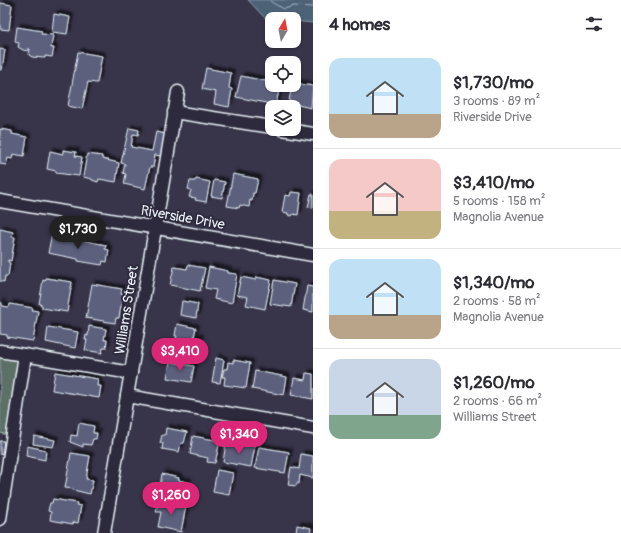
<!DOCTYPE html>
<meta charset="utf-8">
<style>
:root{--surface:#fff;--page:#f2f2f3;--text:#2b2b33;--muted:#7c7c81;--line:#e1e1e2;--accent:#db2777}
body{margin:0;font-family:Pangolin,sans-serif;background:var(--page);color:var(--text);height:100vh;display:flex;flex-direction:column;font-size:15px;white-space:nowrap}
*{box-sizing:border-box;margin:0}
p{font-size:13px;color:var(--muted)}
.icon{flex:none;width:22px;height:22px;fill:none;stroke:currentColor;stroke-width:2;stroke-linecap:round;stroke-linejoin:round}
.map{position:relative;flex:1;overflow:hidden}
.details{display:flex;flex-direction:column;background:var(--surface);width:308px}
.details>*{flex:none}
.needle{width:26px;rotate:10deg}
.tools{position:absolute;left:265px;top:12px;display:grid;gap:8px}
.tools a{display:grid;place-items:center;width:36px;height:36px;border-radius:8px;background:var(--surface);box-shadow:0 1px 3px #0004;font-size:20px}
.price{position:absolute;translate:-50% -34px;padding:0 9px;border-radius:14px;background:var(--accent);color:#fff;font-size:13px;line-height:26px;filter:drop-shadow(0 1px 2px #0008)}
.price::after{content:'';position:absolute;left:50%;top:24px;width:12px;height:9px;margin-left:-6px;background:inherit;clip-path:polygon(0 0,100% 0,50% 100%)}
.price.selected{background:#222;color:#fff}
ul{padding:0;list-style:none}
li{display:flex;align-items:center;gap:12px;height:100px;padding:0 16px}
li+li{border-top:1px solid var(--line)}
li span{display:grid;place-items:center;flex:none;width:112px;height:80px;border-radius:12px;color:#555}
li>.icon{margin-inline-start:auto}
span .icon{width:48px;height:48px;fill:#fffc;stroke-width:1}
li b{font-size:17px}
h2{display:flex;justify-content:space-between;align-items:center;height:48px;padding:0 16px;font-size:17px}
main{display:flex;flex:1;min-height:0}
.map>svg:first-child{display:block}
</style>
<main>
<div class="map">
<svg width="313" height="533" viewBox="0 0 313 533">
<defs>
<filter id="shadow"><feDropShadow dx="3.5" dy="-3.5" stdDeviation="1" flood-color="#0009"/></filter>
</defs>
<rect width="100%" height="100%" fill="#38354a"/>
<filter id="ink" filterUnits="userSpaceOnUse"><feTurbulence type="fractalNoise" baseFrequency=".025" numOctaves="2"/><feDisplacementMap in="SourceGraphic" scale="8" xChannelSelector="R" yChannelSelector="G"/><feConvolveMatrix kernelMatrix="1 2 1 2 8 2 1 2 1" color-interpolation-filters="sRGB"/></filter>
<g filter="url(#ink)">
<path fill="#5c6f68" stroke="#a2b0b0" d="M0,351L21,359L8,435L0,433Z"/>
<path fill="#4c6277" stroke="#8a9bab" d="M248,0H313V23L294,21V19L265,18Z"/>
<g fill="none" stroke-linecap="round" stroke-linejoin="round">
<path stroke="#aab8c4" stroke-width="1" d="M269,0C273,4 279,6 284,9L294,6L313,7"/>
</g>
<g fill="#5b607d" stroke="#e8f1f8" filter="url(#shadow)">
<path d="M0,3L12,5L9,30L0,29Z"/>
<path d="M54,14L70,17L67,34L52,32Z"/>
<path d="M17,27L42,31L41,34L53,35L51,48H54L52,57L45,56V58L32,57L29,55L30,49H28V51L23,50L18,47L19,43L15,42Z"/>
<path d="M0,49L5,50L2,70H0Z"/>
<path d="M78,52L102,56L97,83L88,82L82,109L68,106Z"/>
<path d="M206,68L231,73L229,88L232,89L229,107L214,104L216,92L202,89Z"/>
<path d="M241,76L266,81V83L272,85H280L276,105L236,97Z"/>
<path d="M294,83L313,86L311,108L298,105V103L289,101L292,85H294Z"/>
<path d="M129,128L139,130L138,135L133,134L131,147L152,151L156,132L166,134L161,156L155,155L153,167H150L145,189L124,184L126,174L123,173L125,164L121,163Z"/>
<path d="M0,129L12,131V134L27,137L24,156L13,154L12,159L8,158L6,165L0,164Z"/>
<path d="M63,150L76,152L75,156L82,157L79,176L56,173V171L47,169L50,151L63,154Z"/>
<path d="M87,154L102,156V159L119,163L116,182L99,179L98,182L92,180V179L83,177Z"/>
<path d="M233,174L258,179L255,193H253L252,201L250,200L249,207L240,205L239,208L227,206Z"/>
<path d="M196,179L210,182L206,202L195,200L196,198L189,197L191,190L188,189L190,181H195Z"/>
<path d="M214,180L225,182L222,198L211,196Z"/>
<path d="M291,192L301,193L298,215L293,214L292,216L288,215V213L282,212L285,195L290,196Z"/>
<path d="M311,194H313V208L308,207Z"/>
<path d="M0,229L13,232L12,237H15L11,261L8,260V262L10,263L8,276H5L4,282L0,281Z"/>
<path d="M52,233L71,237V240L81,242V240L106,245L105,249L109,250L107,262L103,261L102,265L78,261V259L48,253Z"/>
<path d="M188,265L205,268L200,291L170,285L174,267L187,269Z"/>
<path d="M209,267L228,271V273L237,274L232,303L214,299L216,290L205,288Z"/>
<path d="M241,277L256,280V277L271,280L265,309L246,305L248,297L237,295Z"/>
<path d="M46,278L72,282L67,312L42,308V305L39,304L43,280L45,281Z"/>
<path d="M274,280L295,284L291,307L270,304Z"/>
<path d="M92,284L122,289L121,294H123L119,318H116L115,323L86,318Z"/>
<path d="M307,286L313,287V312L303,310Z"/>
<path d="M182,301L198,304L196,318L180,315Z"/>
<path d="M0,302L2,303V306L9,307L10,304L33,308L32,310L38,311L33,341L7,337V335L0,334Z"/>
<path d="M177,324L196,328L194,337L200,338L199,345L193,344V346L175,343L177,336H175Z"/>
<path d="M89,326L106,329L104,340H107L106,348H103L102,353L85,350L87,340H85L86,335L88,336Z"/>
<path d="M48,327L78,332L75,348L46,342Z"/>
<path d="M216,358L224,360L220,383L212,382Z"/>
<path d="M233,360L250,363L246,388L224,385L225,377H222L224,369H227L228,362L233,363Z"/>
<path d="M170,362L194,366L191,382L167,378Z"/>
<path d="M255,371L287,377L284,395L252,389Z"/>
<path d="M55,372L98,379L97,386H101L99,398L52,390Z"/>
<path d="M306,373L313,374V399L291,395L294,378L305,380Z"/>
<path d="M79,423L94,426L93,433H97L96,439H93L91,445L83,444V447L70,442L71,435L77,436Z"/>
<path d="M166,428L187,432L184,443H181L179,452L162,449L163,443H160L162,435H165Z"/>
<path d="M34,436L55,440L53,447L33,444Z"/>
<path d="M193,436L220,441L215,463L207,462L208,458L190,454Z"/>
<path d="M0,441H4L2,455L0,454Z"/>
<path d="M226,443L239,446L240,444L255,446L251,467L223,462Z"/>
<path d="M27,446L46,450L45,460L26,456Z"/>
<path d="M259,447L289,452L285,473L255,468Z"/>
<path d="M71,453L90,456L86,479L93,480L90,494L73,490V489L65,488Z"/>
<path d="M301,454L313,456V478L300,475L299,484L297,483L296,486L288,485L291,467L299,469Z"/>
<path d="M217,470L233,473L229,495L213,492Z"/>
<path d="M162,474L179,478L178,480L188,482L185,496L169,492L170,488L160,486Z"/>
<path d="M53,499L77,503L76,505L81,506L78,523L74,522L73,524L50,520L51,512L48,511L50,503H52Z"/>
<path d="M158,501L186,506L181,532L158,527L161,512H156Z"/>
<path d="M297,525L311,528L310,533H296Z"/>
</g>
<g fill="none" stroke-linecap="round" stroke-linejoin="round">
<defs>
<g id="minor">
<path d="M174,112L272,127"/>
<path d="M282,129L313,134"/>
<path d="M0,201L313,255"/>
<path d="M0,351L131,373"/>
<path d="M127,396L313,428"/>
<path d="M0,519L25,355"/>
<path d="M104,533L178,92"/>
</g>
</defs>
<use href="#minor" stroke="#e8f1f8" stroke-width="15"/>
<use href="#minor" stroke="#2f2a3d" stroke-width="12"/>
</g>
</g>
<g text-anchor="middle" stroke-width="4" stroke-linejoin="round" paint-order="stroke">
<g font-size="14" fill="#e8f1f8" stroke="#2f2a3d">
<text transform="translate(183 217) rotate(10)" y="5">Riverside Drive</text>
<text transform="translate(126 310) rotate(-81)" y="5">Williams Street</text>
</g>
</g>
</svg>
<div class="tools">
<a><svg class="needle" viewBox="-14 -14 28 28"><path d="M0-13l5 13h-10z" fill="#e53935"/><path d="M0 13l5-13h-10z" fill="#7c7c81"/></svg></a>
<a><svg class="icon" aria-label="locate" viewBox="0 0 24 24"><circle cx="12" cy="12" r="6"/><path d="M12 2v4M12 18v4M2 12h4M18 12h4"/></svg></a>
<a><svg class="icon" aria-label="layers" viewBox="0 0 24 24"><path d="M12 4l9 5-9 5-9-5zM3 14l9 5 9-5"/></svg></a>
</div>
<b class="price selected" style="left:78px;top:250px">$1,730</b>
<b class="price" style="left:180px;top:372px">$3,410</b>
<b class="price" style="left:239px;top:455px">$1,340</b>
<b class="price" style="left:171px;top:516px">$1,260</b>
</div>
<section class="details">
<h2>4 homes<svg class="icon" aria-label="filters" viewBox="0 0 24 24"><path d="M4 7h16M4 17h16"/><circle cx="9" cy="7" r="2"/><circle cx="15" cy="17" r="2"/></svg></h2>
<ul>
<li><span style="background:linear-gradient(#bfe0f5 70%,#b9a48a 0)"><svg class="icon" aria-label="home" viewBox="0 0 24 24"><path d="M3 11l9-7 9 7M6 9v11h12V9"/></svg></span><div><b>$1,730/mo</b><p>3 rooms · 89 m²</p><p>Riverside Drive</p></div></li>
<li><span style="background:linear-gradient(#f6c9c9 65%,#c2b280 0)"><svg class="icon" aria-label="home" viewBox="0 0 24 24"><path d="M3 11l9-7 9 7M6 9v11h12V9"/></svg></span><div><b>$3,410/mo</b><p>5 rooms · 158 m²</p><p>Magnolia Avenue</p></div></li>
<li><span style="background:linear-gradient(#bfe0f5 70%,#b9a48a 0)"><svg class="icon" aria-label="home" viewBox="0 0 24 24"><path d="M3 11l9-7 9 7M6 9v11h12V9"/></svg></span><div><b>$1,340/mo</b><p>2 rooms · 58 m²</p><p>Magnolia Avenue</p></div></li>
<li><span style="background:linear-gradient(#c9d6e8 70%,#7fa58c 0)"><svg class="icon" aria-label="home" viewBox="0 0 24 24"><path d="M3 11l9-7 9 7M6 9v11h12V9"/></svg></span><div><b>$1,260/mo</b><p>2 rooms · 66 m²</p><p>Williams Street</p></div></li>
</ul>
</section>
</main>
